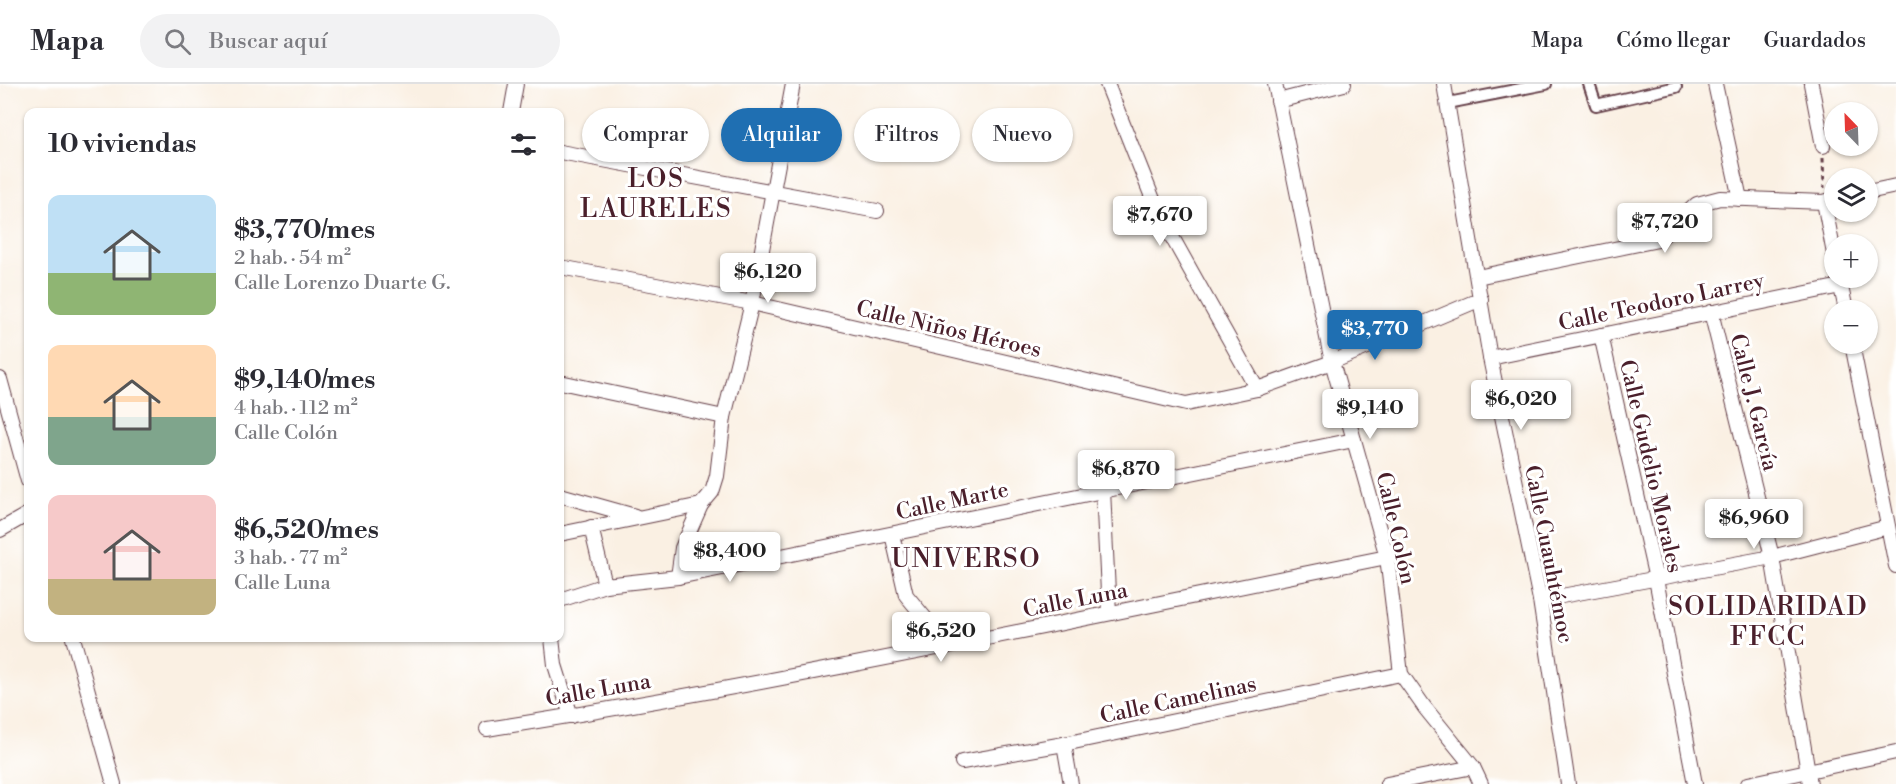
<!DOCTYPE html>
<html lang="es">
<meta charset="utf-8">
<style>
:root{--surface:#fff;--page:#f2f2f3;--text:#2b2b33;--muted:#7c7c81;--line:#e1e1e2;--accent:#1f6fb2}
body{margin:0;font-family:"Libre Bodoni",serif;background:var(--page);color:var(--text);height:100vh;display:flex;flex-direction:column;font-size:22px;white-space:nowrap}
*{box-sizing:border-box;margin:0}
p{font-size:20px;color:var(--muted)}
.icon{flex:none;width:33px;height:33px;fill:none;stroke:currentColor;stroke-width:2;stroke-linecap:round;stroke-linejoin:round}
.map{position:relative;flex:1;overflow:hidden}
.drawer{position:absolute;left:24px;top:24px;width:540px;height:534px;display:flex;flex-direction:column;background:var(--surface);border-radius:12px;box-shadow:0 2px 4px #0004}
.drawer>*{flex:none}
.hud{position:absolute;left:582px;top:24px;width:570px;height:54px;display:flex;gap:12px}
.needle{width:39px;rotate:337deg}
.controls{position:absolute;left:1824px;top:18px;display:grid;gap:12px}
.controls a{display:grid;place-items:center;width:54px;height:54px;border-radius:50%;background:var(--surface);box-shadow:0 2px 4px #0004;font-size:30px}
.price{position:absolute;translate:-50% -51px;padding:0 14px;border-radius:6px;background:#fff;color:#222;font-size:20px;line-height:39px;filter:drop-shadow(0 2px 3px #0008)}
.price::after{content:'';position:absolute;left:50%;top:36px;width:18px;height:14px;margin-left:-9px;background:inherit;clip-path:polygon(0 0,100% 0,50% 100%)}
.price.selected{background:var(--accent);color:#fff}
ul{padding:0;list-style:none}
li{display:flex;align-items:center;gap:18px;height:150px;padding:0 24px}
li span{display:grid;place-items:center;flex:none;width:168px;height:120px;border-radius:12px;color:#555}
li>.icon{margin-inline-start:auto}
span .icon{width:72px;height:72px;fill:#fffc;stroke-width:1}
li b{font-size:26px}
h2{display:flex;justify-content:space-between;align-items:center;height:72px;padding:0 24px;font-size:26px}
.tag{padding:0 21px;border-radius:27px;background:var(--surface);box-shadow:0 2px 4px #0004;font-size:21px;line-height:54px}
.tag.selected{background:var(--accent);color:#fff}
header{display:flex;align-items:center;gap:36px;box-sizing:border-box;height:84px;padding:0 30px;background:var(--surface);border-bottom:2px solid var(--line)}
header strong{font-size:28px}
nav{display:flex;gap:33px;margin-inline-start:auto;font-size:21px}
.search{width:420px;height:54px;background:var(--page);display:flex;align-items:center;gap:15px;box-sizing:border-box;padding:0 21px;border-radius:33px;color:var(--muted);font-size:22px}
.map>svg:first-child{display:block}
</style>
<header>
<strong>Mapa</strong>
<div class="search"><svg class="icon" aria-label="search" viewBox="0 0 24 24"><circle cx="10" cy="10" r="6"/><path d="M15 15l6 6"/></svg>Buscar aquí</div>
<nav><a>Mapa</a><a>Cómo llegar</a><a>Guardados</a></nav>
</header>
<div class="map">
<svg width="1896" height="700" viewBox="0 0 1896 700">
<rect width="100%" height="100%" fill="#fff"/>
<filter id="ink" filterUnits="userSpaceOnUse"><feTurbulence type="fractalNoise" baseFrequency=".0167" numOctaves="2"/><feDisplacementMap in="SourceGraphic" scale="12" xChannelSelector="R" yChannelSelector="G"/><feConvolveMatrix kernelMatrix="1 2 1 2 8 2 1 2 1" color-interpolation-filters="sRGB"/></filter>
<filter id="wash" filterUnits="userSpaceOnUse"><feTurbulence type="fractalNoise" baseFrequency=".008" numOctaves="4" result="noise"/><feDisplacementMap in="SourceGraphic" scale="24" xChannelSelector="R" yChannelSelector="G"/><feGaussianBlur stdDeviation="1.35" result="paint"/><feColorMatrix in="noise" values="0 0 0 0 0 0 0 0 0 0 0 0 0 0 0 0 0 1.4 0 .05"/><feComposite in="paint" operator="in"/></filter>
<g filter="url(#wash)">
<rect width="100%" height="100%" fill="#faf0e3"/>
</g>
<g filter="url(#ink)">
<g fill="none" stroke-linecap="round" stroke-linejoin="round">
<defs>
<g id="pedestrian">
<path d="M1589,0L1596,21L1676,3"/>
<path d="M1448,19L1546,0"/>
</g>
<g id="minor">
<path d="M1107,0L1158,128L1257,305"/>
<path d="M1275,0L1332,278L1387,473L1401,590L1425,624L1473,683L1481,700"/>
<path d="M1444,0L1490,274L1540,516L1568,700"/>
<path d="M1715,0L1740,115"/>
<path d="M1811,0L1823,62"/>
<path d="M1278,17L1344,0"/>
<path d="M511,28L516,0"/>
<path d="M560,68L877,127"/>
<path d="M1868,108L1896,102"/>
<path d="M1824,118L1834,170"/>
<path d="M560,183L752,219L1186,320L1257,305L1332,278L1481,215"/>
<path d="M1477,193L1658,156L1697,120L1720,114L1824,118L1834,115"/>
<path d="M1839,194L1846,226"/>
<path d="M1711,228L1772,473L1810,700"/>
<path d="M1601,251L1656,495L1695,700"/>
<path d="M1852,260L1896,482"/>
<path d="M1490,274L1841,202"/>
<path d="M0,295L28,397"/>
<path d="M560,298L724,333"/>
<path d="M1103,406L1109,529"/>
<path d="M560,411L635,432"/>
<path d="M591,443L605,501"/>
<path d="M0,446L28,430"/>
<path d="M560,450L701,421"/>
<path d="M892,450L906,511L948,562"/>
<path d="M678,493L682,464L701,421L712,408L717,392L724,333L752,219L793,0"/>
<path d="M560,516L605,501L678,493L1354,356"/>
<path d="M1540,516L1772,473L1888,443"/>
<path d="M73,554L114,700"/>
<path d="M552,554L555,581L571,632"/>
<path d="M487,645C789,598 1088,533 1387,473"/>
<path d="M1064,660L1071,700"/>
<path d="M962,678L1064,660L1401,590"/>
<path d="M1387,700L1473,683"/>
<path d="M1748,700L1896,668"/>
</g>
</defs>
<use href="#pedestrian" stroke="#643e47" stroke-width="14"/>
<use href="#minor" stroke="#643e47" stroke-width="16"/>
<path stroke="#643e47" stroke-width="3" stroke-dasharray="4.5 4.5" stroke-linecap="butt" d="M1823,74L1824,104"/>
<use href="#pedestrian" stroke="#fff" stroke-width="10"/>
<use href="#minor" stroke="#fff" stroke-width="14"/>
</g>
</g>
<g text-anchor="middle" stroke-width="6" stroke-linejoin="round" paint-order="stroke">
<g font-size="22" fill="#4a1f2b" stroke="#fff">
<text transform="translate(1661 217) rotate(-12)" y="8">Calle Teodoro Larrey</text>
<text transform="translate(949 244) rotate(13)" y="8">Calle Niños Héroes</text>
<text transform="translate(1755 318) rotate(76)" y="8">Calle J. García</text>
<text transform="translate(1652 382) rotate(77)" y="8">Calle Gudelio Morales</text>
<text transform="translate(952 416) rotate(-12)" y="8">Calle Marte</text>
<text transform="translate(1397 444) rotate(77)" y="8">Calle Colón</text>
<text transform="translate(1550 470) rotate(79)" y="8">Calle Cuauhtémoc</text>
<text transform="translate(1075 515) rotate(-11)" y="8">Calle Luna</text>
<text transform="translate(598 605) rotate(-10)" y="8">Calle Luna</text>
<text transform="translate(1178 615) rotate(-12)" y="8">Calle Camelinas</text>
</g>
<g font-size="26" letter-spacing="1.5" fill="#4a1f2b" stroke="#fff">
<text x="656" y="103">LOS<tspan x="656" dy="30">LAURELES</tspan></text>
<text x="966" y="483">UNIVERSO</text>
<text x="1768" y="531">SOLIDARIDAD<tspan x="1768" dy="30">FFCC</tspan></text>
</g>
</g>
</svg>
<div class="controls">
<a><svg class="needle" viewBox="-14 -14 28 28"><path d="M0-13l5 13h-10z" fill="#e53935"/><path d="M0 13l5-13h-10z" fill="#7c7c81"/></svg></a>
<a><svg class="icon" aria-label="layers" viewBox="0 0 24 24"><path d="M12 4l9 5-9 5-9-5zM3 14l9 5 9-5"/></svg></a>
<a>+</a>
<a>−</a>
</div>
<b class="price" style="left:1160px;top:163px">$7,670</b>
<b class="price" style="left:1665px;top:170px">$7,720</b>
<b class="price" style="left:768px;top:220px">$6,120</b>
<b class="price selected" style="left:1375px;top:277px">$3,770</b>
<b class="price" style="left:1521px;top:347px">$6,020</b>
<b class="price" style="left:1370px;top:356px">$9,140</b>
<b class="price" style="left:1126px;top:417px">$6,870</b>
<b class="price" style="left:1754px;top:466px">$6,960</b>
<b class="price" style="left:730px;top:499px">$8,400</b>
<b class="price" style="left:941px;top:579px">$6,520</b>
<div class="hud">
<a class="tag">Comprar</a>
<a class="tag selected">Alquilar</a>
<a class="tag">Filtros</a>
<a class="tag">Nuevo</a>
</div>
<section class="drawer">
<h2>10 viviendas<svg class="icon" aria-label="filters" viewBox="0 0 24 24"><path d="M4 7h16M4 17h16"/><circle cx="9" cy="7" r="2"/><circle cx="15" cy="17" r="2"/></svg></h2>
<ul>
<li><span style="background:linear-gradient(#bfe0f5 65%,#8fb573 0)"><svg class="icon" aria-label="home" viewBox="0 0 24 24"><path d="M3 11l9-7 9 7M6 9v11h12V9"/></svg></span><div><b>$3,770/mes</b><p>2 hab. · 54 m²</p><p>Calle Lorenzo Duarte G.</p></div></li>
<li><span style="background:linear-gradient(#ffd9b3 60%,#7fa58c 0)"><svg class="icon" aria-label="home" viewBox="0 0 24 24"><path d="M3 11l9-7 9 7M6 9v11h12V9"/></svg></span><div><b>$9,140/mes</b><p>4 hab. · 112 m²</p><p>Calle Colón</p></div></li>
<li><span style="background:linear-gradient(#f6c9c9 70%,#c2b280 0)"><svg class="icon" aria-label="home" viewBox="0 0 24 24"><path d="M3 11l9-7 9 7M6 9v11h12V9"/></svg></span><div><b>$6,520/mes</b><p>3 hab. · 77 m²</p><p>Calle Luna</p></div></li>
</ul>
</section>
</div>
